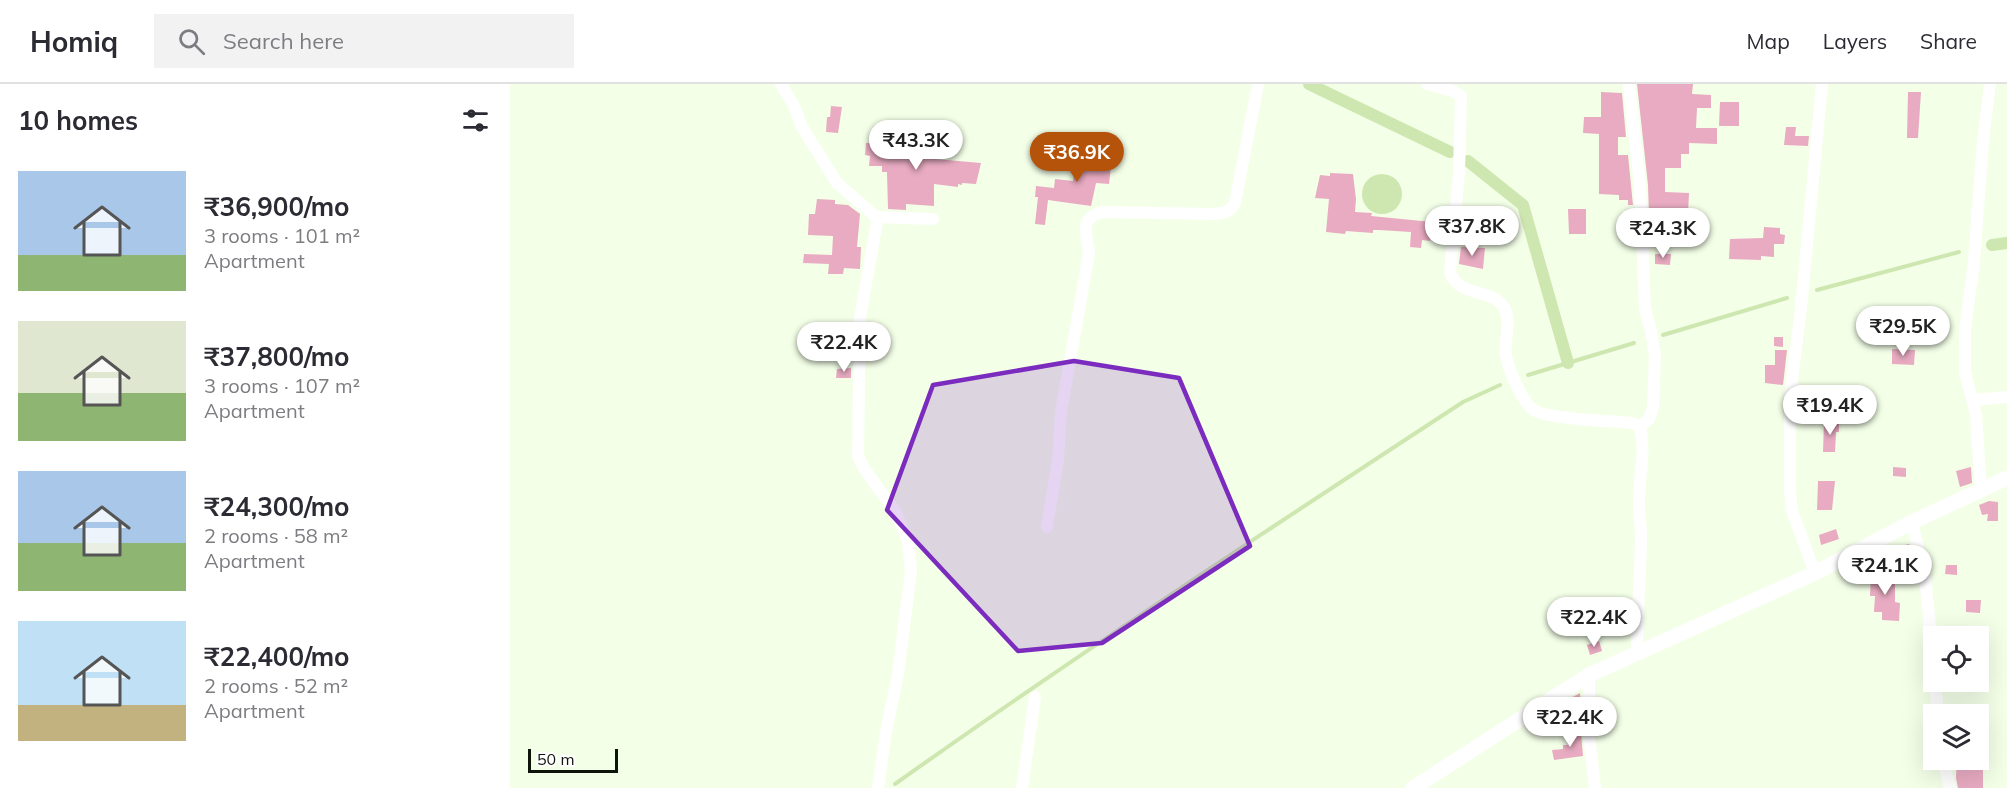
<!DOCTYPE html>
<meta charset="utf-8">
<style>
:root{--surface:#fff;--page:#f2f2f3;--text:#2b2b33;--muted:#7c7c81;--line:#e1e1e2;--accent:#b45309}
body{margin:0;font-family:Mulish,sans-serif;background:var(--page);color:var(--text);height:100vh;display:flex;flex-direction:column;font-size:22px;white-space:nowrap}
*{box-sizing:border-box;margin:0}
p{font-size:20px;color:var(--muted)}
.icon{flex:none;width:33px;height:33px;fill:none;stroke:currentColor;stroke-width:2;stroke-linecap:round;stroke-linejoin:round}
.map{position:relative;flex:1;overflow:hidden}
.details{display:flex;flex-direction:column;background:var(--surface);width:510px}
.details>*{flex:none}
.tools{position:absolute;left:1413px;top:542px;display:grid;gap:12px}
.tools a{display:grid;place-items:center;width:66px;height:66px;border-radius:0px;background:var(--surface);box-shadow:0 6px 24px #0002;font-size:30px}
.scale{position:absolute;left:18px;bottom:15px;width:90px;box-sizing:border-box;padding-left:6px;border:3px solid #0f140a;border-top:0;font-size:16px;line-height:21px;white-space:nowrap;color:#0f140a;-webkit-text-stroke:4px #fff;paint-order:stroke}
.price{position:absolute;translate:-50% -51px;padding:0 14px;border-radius:21px;background:#fff;color:#222;font-size:20px;line-height:39px;filter:drop-shadow(0 2px 3px #0008)}
.price::after{content:'';position:absolute;left:50%;top:36px;width:18px;height:14px;margin-left:-9px;background:inherit;clip-path:polygon(0 0,100% 0,50% 100%)}
.price.on{background:var(--accent);color:#fff}
ul{padding:0;list-style:none}
li{display:flex;align-items:center;gap:18px;height:150px;padding:0 18px}
li span{display:grid;place-items:center;flex:none;width:168px;height:120px;border-radius:0px;color:#555}
li>.icon{margin-inline-start:auto}
span .icon{width:72px;height:72px;fill:#fffc;stroke-width:1}
li b{font-size:26px}
h2{display:flex;justify-content:space-between;align-items:center;height:72px;padding:0 18px;font-size:26px}
header{display:flex;align-items:center;gap:36px;box-sizing:border-box;height:84px;padding:0 30px;background:var(--surface);border-bottom:2px solid var(--line)}
header strong{font-size:28px}
nav{display:flex;gap:33px;margin-inline-start:auto;font-size:21px}
.search{width:420px;height:54px;background:var(--page);display:flex;align-items:center;gap:15px;box-sizing:border-box;padding:0 21px;border-radius:0px;color:var(--muted);font-size:22px}
main{display:flex;flex:1;min-height:0}
.map>svg:first-child{display:block}
</style>
<header>
<strong>Homiq</strong>
<div class="search"><svg class="icon" aria-label="search" viewBox="0 0 24 24"><circle cx="10" cy="10" r="6"/><path d="M15 15l6 6"/></svg>Search here</div>
<nav><a>Map</a><a>Layers</a><a>Share</a></nav>
</header>
<main>
<section class="details">
<h2>10 homes<svg class="icon" aria-label="filters" viewBox="0 0 24 24"><path d="M4 7h16M4 17h16"/><circle cx="9" cy="7" r="2"/><circle cx="15" cy="17" r="2"/></svg></h2>
<ul>
<li><span style="background:linear-gradient(#a9c7e8 70%,#8fb573 0)"><svg class="icon" aria-label="home" viewBox="0 0 24 24"><path d="M3 11l9-7 9 7M6 9v11h12V9"/></svg></span><div><b>₹36,900/mo</b><p>3 rooms · 101 m²</p><p>Apartment</p></div></li>
<li><span style="background:linear-gradient(#dfe7d0 60%,#8fb573 0)"><svg class="icon" aria-label="home" viewBox="0 0 24 24"><path d="M3 11l9-7 9 7M6 9v11h12V9"/></svg></span><div><b>₹37,800/mo</b><p>3 rooms · 107 m²</p><p>Apartment</p></div></li>
<li><span style="background:linear-gradient(#a9c7e8 60%,#8fb573 0)"><svg class="icon" aria-label="home" viewBox="0 0 24 24"><path d="M3 11l9-7 9 7M6 9v11h12V9"/></svg></span><div><b>₹24,300/mo</b><p>2 rooms · 58 m²</p><p>Apartment</p></div></li>
<li><span style="background:linear-gradient(#bfe0f5 70%,#c2b280 0)"><svg class="icon" aria-label="home" viewBox="0 0 24 24"><path d="M3 11l9-7 9 7M6 9v11h12V9"/></svg></span><div><b>₹22,400/mo</b><p>2 rooms · 52 m²</p><p>Apartment</p></div></li>
</ul>
</section>
<div class="map">
<svg width="1497" height="704" viewBox="0 0 1497 704">
<rect width="100%" height="100%" fill="#f4ffe8"/>
<circle fill="#cee7b1" cx="872" cy="110" r="20"/>
<g fill="none" stroke-linecap="round" stroke-linejoin="round">
<g stroke="#cee7b1" stroke-width="4">
<path d="M1307,206L1449,168"/>
<path d="M1153,251L1277,214"/>
<path d="M1018,291L1124,259"/>
<path d="M385,700C571,568 762,443 953,318L990,301"/>
</g>
<g stroke="#cee7b1" stroke-width="12">
<path d="M799,0L940,68"/>
<path d="M958,77L1013,121L1058,279"/>
<path d="M1482,161L1497,159"/>
</g>
</g>
<g fill="#e8abc1">
<path d="M1127,0H1183L1182,10L1201,11V24H1187L1186,44H1207V60L1179,59V70H1171V84H1155V108L1179,109L1178,130L1139,131L1138,101Z"/>
<path d="M1091,8L1112,9L1116,53H1108V71H1118L1123,121H1118V116H1109V111L1089,110V50L1073,49L1074,33H1091Z"/>
<path d="M1398,8H1411L1408,54H1397Z"/>
<path d="M1210,18H1229V42H1209Z"/>
<path d="M321,22L332,23L328,49L316,48L317,33H320Z"/>
<path d="M1276,43H1286L1285,52H1299L1298,62L1274,61Z"/>
<path d="M371,46L396,48L395,71H415L416,55L425,56V75L471,79L466,100L452,99V101L448,100V103L424,100V122L396,120V126L378,125L377,88H372V82H359L360,72L355,71L356,59H362V54H370Z"/>
<path d="M579,63L603,65L599,100L586,99L581,122L538,116L535,141L525,140L528,113H525L526,102L544,104L545,95L563,97L567,71L578,73Z"/>
<path d="M820,89L843,90L846,115L845,128L862,129L861,132L922,138L920,157L912,156L911,164L900,163L901,148L869,146H863V149L836,147L835,150L816,148L819,115L805,114L810,91L820,92Z"/>
<path d="M307,115L325,116V120L338,121L350,130L347,163H351L350,185L334,184L333,190H318L319,180L293,179L294,170L322,171L323,152L298,151L299,130H305Z"/>
<path d="M1058,125H1076V150H1059Z"/>
<path d="M1254,143L1270,144V150L1275,151L1274,160H1264V173L1251,172V176L1219,175L1220,155L1253,154Z"/>
<path d="M951,163L975,164L973,185L949,180Z"/>
<path d="M1145,170H1161L1160,181L1145,180Z"/>
<path d="M1264,253H1273V263L1264,262Z"/>
<path d="M1382,265L1405,266L1404,281L1382,280Z"/>
<path d="M1265,266H1277L1273,301L1255,299V281H1265Z"/>
<path d="M341,284V294H326L327,285Z"/>
<path d="M1314,338H1329V348H1326L1325,368H1313Z"/>
<path d="M1383,383L1396,384V393L1383,392Z"/>
<path d="M1461,383L1462,399L1450,403L1446,387Z"/>
<path d="M1308,397H1325L1322,426H1307Z"/>
<path d="M1479,417L1488,418V437H1477L1478,430L1472,431L1469,421Z"/>
<path d="M1326,445L1329,455L1311,461L1309,451Z"/>
<path d="M1399,460L1401,471L1394,472L1391,462Z"/>
<path d="M1436,481H1447V491L1435,490Z"/>
<path d="M1361,490L1385,491V518L1390,519L1389,537L1372,536V528H1364L1365,512H1360Z"/>
<path d="M1456,516H1471L1470,529L1456,528Z"/>
<path d="M1089,557L1092,567L1080,571L1077,561Z"/>
<path d="M1070,609L1071,621L1064,625L1059,615Z"/>
<path d="M1071,649L1073,672L1044,676L1042,666L1053,665V661H1058L1056,653Z"/>
<path d="M1447,675H1473V704H1448L1446,694Z"/>
</g>
<g fill="none" stroke-linecap="round" stroke-linejoin="round">
<g stroke="#fff" stroke-width="12">
<path d="M271,0L284,22L292,43L327,99L366,133L367,138L350,234L348,372L355,386L385,427L398,457L401,487L388,590L376,648L368,704"/>
<path d="M917,0L943,7L951,12L949,89L940,188C949,215 984,203 995,225C1001,240 994,256 996,271C998,285 1013,320 1025,327C1041,335 1100,337 1121,339L1130,342C1136,368 1129,391 1129,416C1128,430 1132,444 1131,458C1130,496 1127,532 1127,570"/>
<path d="M1119,0L1130,102L1135,225L1141,247L1145,272L1143,324L1139,335L1130,342"/>
<path d="M366,133L423,135"/>
<path d="M1463,316L1497,313"/>
<path d="M1471,406L1466,331L1455,288V246L1464,178L1473,57L1480,0"/>
<path d="M1402,438L1415,495L1424,578"/>
<path d="M537,443L548,375L551,328L579,169C577,150 568,135 592,128L702,130C713,129 720,129 725,119L748,0"/>
<path d="M1305,489L1282,427L1280,408V313L1291,224L1312,0"/>
<path d="M1079,591V651L1085,704"/>
<path d="M1425,597L1428,630"/>
<path d="M1433,675L1440,704"/>
<path d="M512,704L525,613"/>
</g>
<path stroke="#fff" stroke-width="15" d="M903,704L1079,591L1305,489L1402,438L1497,394"/>
</g>
<path fill="#7b2cbf" fill-opacity="0.2" stroke="#7b2cbf" stroke-width="4.5" stroke-linejoin="round" d="M564,277L669,294L740,462L592,559L508,567L377,426L423,301Z"/>
</svg>
<div class="tools">
<a><svg class="icon" aria-label="locate" viewBox="0 0 24 24"><circle cx="12" cy="12" r="6"/><path d="M12 2v4M12 18v4M2 12h4M18 12h4"/></svg></a>
<a><svg class="icon" aria-label="layers" viewBox="0 0 24 24"><path d="M12 4l9 5-9 5-9-5zM3 14l9 5 9-5"/></svg></a>
</div>
<div class="scale">50 m</div>
<b class="price" style="left:406px;top:87px">₹43.3K</b>
<b class="price on" style="left:567px;top:99px">₹36.9K</b>
<b class="price" style="left:962px;top:173px">₹37.8K</b>
<b class="price" style="left:1153px;top:175px">₹24.3K</b>
<b class="price" style="left:1393px;top:273px">₹29.5K</b>
<b class="price" style="left:334px;top:289px">₹22.4K</b>
<b class="price" style="left:1320px;top:352px">₹19.4K</b>
<b class="price" style="left:1375px;top:512px">₹24.1K</b>
<b class="price" style="left:1084px;top:564px">₹22.4K</b>
<b class="price" style="left:1060px;top:664px">₹22.4K</b>
</div>
</main>
